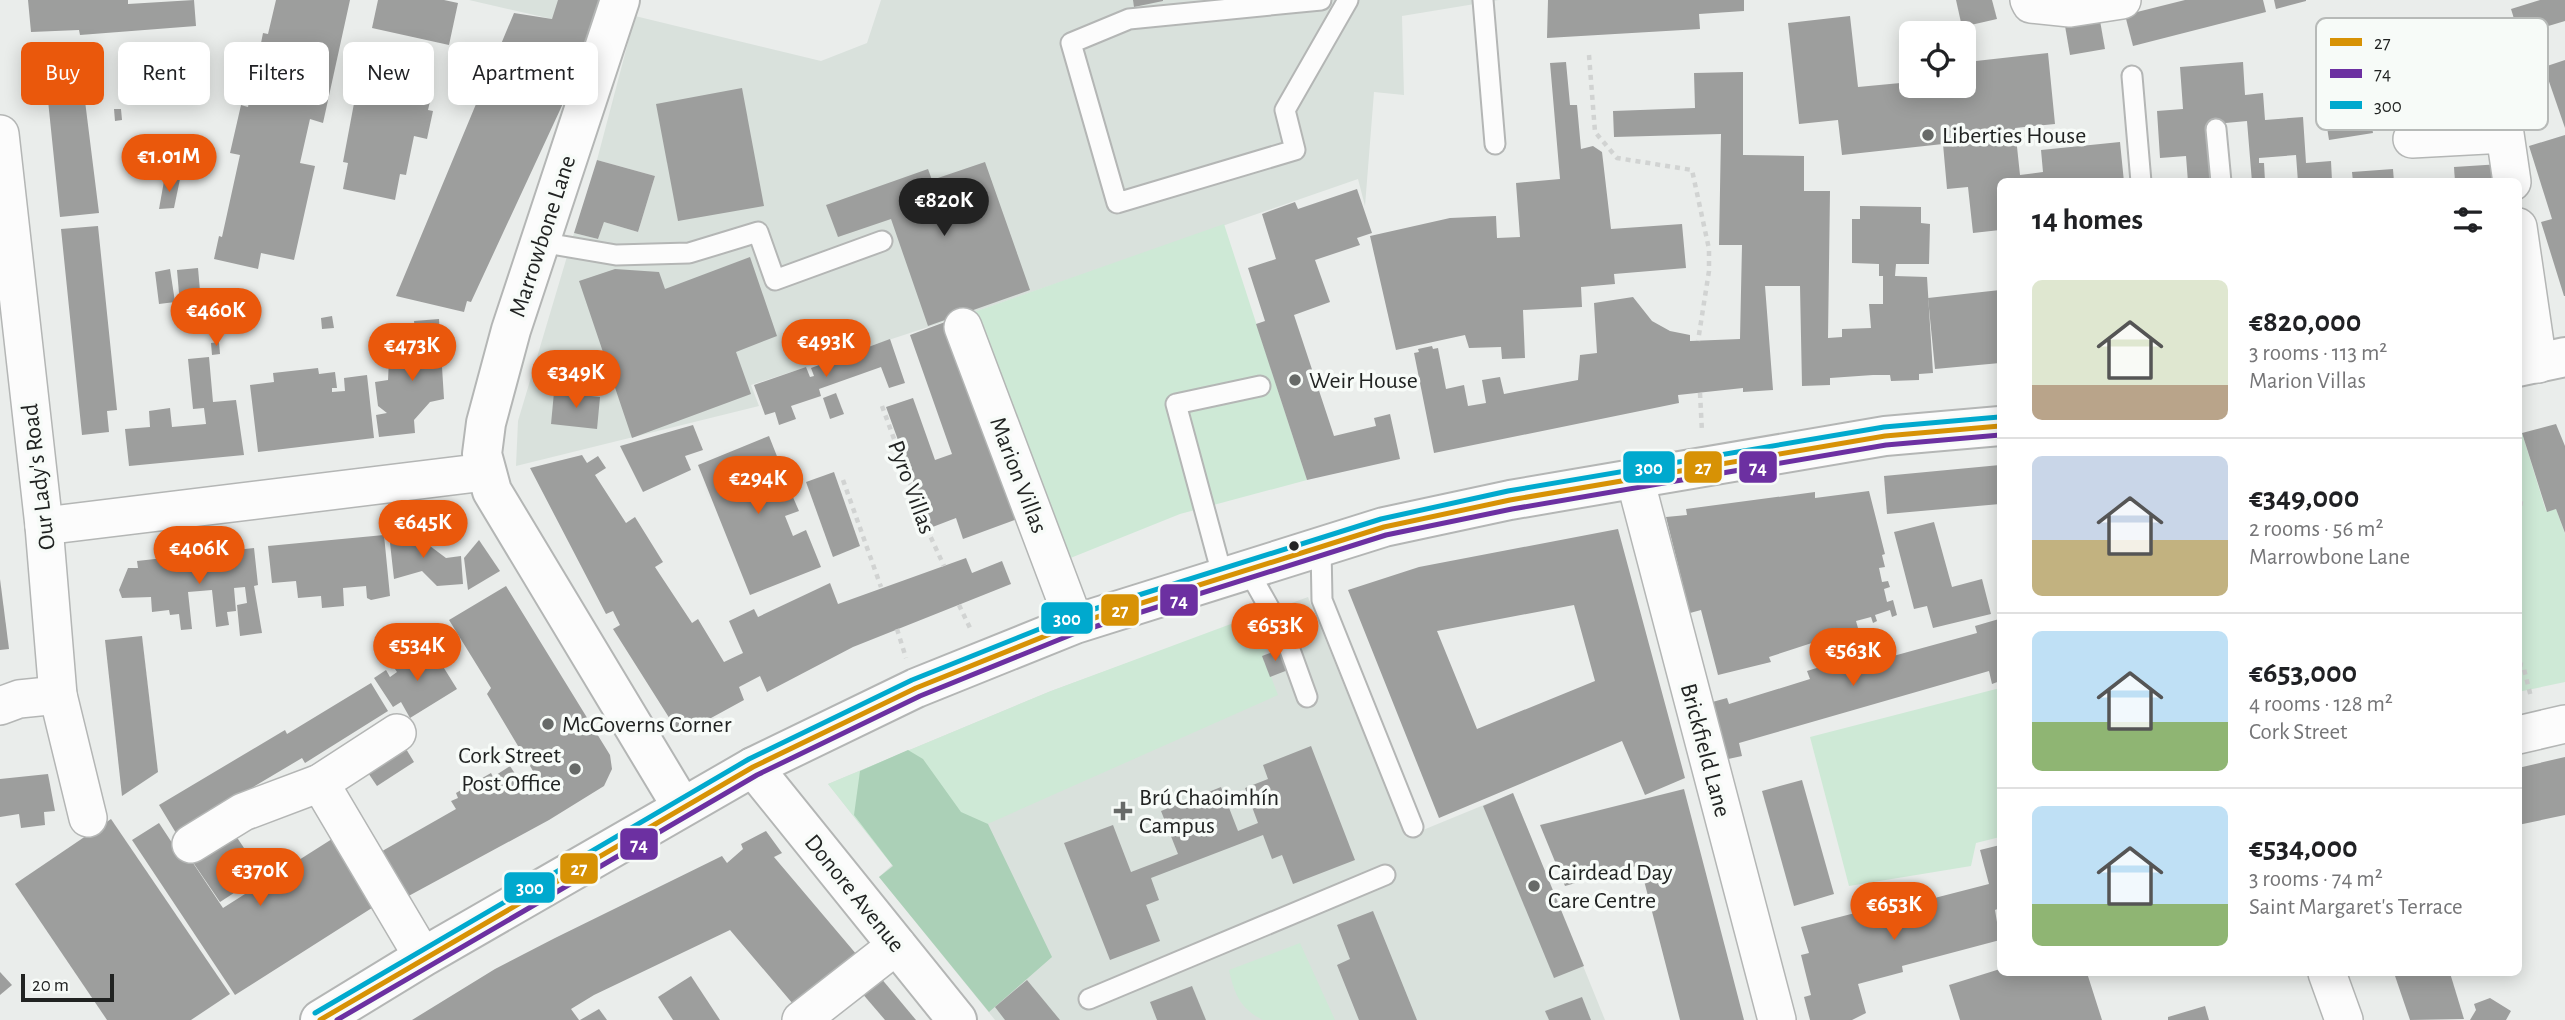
<!DOCTYPE html>
<meta charset="utf-8">
<style>
:root{--surface:#fff;--page:#f2f2f2;--text:#202124;--muted:#757577;--line:#e0e0e0;--accent:#ea580c}
body{margin:0;font-family:"Alegreya Sans",sans-serif;background:var(--page);color:var(--text);height:100vh;display:flex;flex-direction:column;font-size:26px;white-space:nowrap}
*{box-sizing:border-box;margin:0}
p{font-size:23px;color:var(--muted)}
.icon{flex:none;width:38px;height:38px;fill:none;stroke:currentColor;stroke-width:2;stroke-linecap:round;stroke-linejoin:round}
.map{position:relative;flex:1;overflow:hidden}
.details{position:absolute;left:1997px;top:178px;width:525px;height:798px;display:flex;flex-direction:column;background:var(--surface);border-radius:10px;box-shadow:0 4px 18px #0003}
.details>*{flex:none}
.hud{position:absolute;left:21px;top:42px;width:665px;height:63px;display:flex;gap:14px}
.buttons{position:absolute;left:1899px;top:21px;display:grid;gap:14px}
.buttons a{display:grid;place-items:center;width:77px;height:77px;border-radius:10px;background:var(--surface);box-shadow:0 4px 18px #0003;font-size:35px}
.scale{position:absolute;left:21px;bottom:18px;width:93px;box-sizing:border-box;padding-left:7px;border:4px solid #212322;border-top:0;font-size:19px;line-height:24px;white-space:nowrap;color:#212322;-webkit-text-stroke:5px #f7fbf8;paint-order:stroke}
.price{position:absolute;translate:-50% -60px;padding:0 16px;border-radius:24px;background:var(--accent);color:#fff;font-size:23px;line-height:46px;filter:drop-shadow(0 2px 4px #0008)}
.price::after{content:'';position:absolute;left:50%;top:42px;width:21px;height:16px;margin-left:-10px;background:inherit;clip-path:polygon(0 0,100% 0,50% 100%)}
.price.selected{background:#222;color:#fff}
ul{padding:0;list-style:none}
li{display:flex;align-items:center;gap:21px;height:175px;padding:0 35px}
li+li{border-top:2px solid var(--line)}
li span{display:grid;place-items:center;flex:none;width:196px;height:140px;border-radius:10px;color:#555}
li>.icon{margin-inline-start:auto}
span .icon{width:84px;height:84px;fill:#fffc;stroke-width:1}
li b{font-size:30px}
h2{display:flex;justify-content:space-between;align-items:center;height:84px;padding:0 35px;font-size:30px}
.tag{padding:0 24px;border-radius:10px;background:var(--surface);box-shadow:0 4px 18px #0003;font-size:24px;line-height:63px}
.tag.selected{background:var(--accent);color:#fff}
.map>svg:first-child{display:block}
</style>
<div class="map">
<svg width="2565" height="1020" viewBox="0 0 2565 1020">
<rect width="100%" height="100%" fill="#eaedeb"/>
<g fill="#d9e1dc">
<path d="M469,0H603L552,19Z"/>
<path d="M881,0H1499L1402,16L1404,95L1374,92L1365,206L1358,179L974,312L751,385L759,406L516,466L518,421L574,233L598,239L604,222L638,232L655,176L597,160L635,16L821,61L867,43Z"/>
<path d="M1308,597L1406,837L1513,793L1605,1020H995L879,877L892,865L828,784L1051,691Z"/>
</g>
<g fill="#cee9d6">
<path d="M1224,224L1307,480L1180,514L1063,561L974,312Z"/>
<path d="M2518,433H2522L2546,511L2556,509L2565,534V682L2518,692Z"/>
<path d="M1247,618L1269,641L1263,656L1278,695L893,866L828,784L1051,691Z"/>
<path d="M2000,688V837L1976,843L1971,866L1849,886L1810,737Z"/>
<path d="M1300,943L1335,1020H1263C1240,1009 1234,993 1229,970Z"/>
</g>
<path fill="#abd0b7" d="M908,750L923,759L961,812L988,824L1052,957L989,1012L879,877L893,866L854,815L860,771Z"/>
<g fill="#9d9e9d" fill-rule="evenodd">
<path d="M28,0H128V4L194,0L196,26L80,35L79,30L31,32Z"/>
<path d="M276,0H350L323,123L310,119L300,163L315,166L294,260L261,253L258,269L214,259L219,236L222,237L240,155L230,153L241,105L248,107L253,81L258,82L262,64L257,63L263,33L268,34Z"/>
<path d="M378,0H444L458,3L449,45L372,28Z"/>
<path d="M558,0H604L591,43L471,302L467,301L464,312L396,296L514,13L552,19Z"/>
<path d="M1133,0H1163V1L1134,7Z"/>
<path d="M1548,0H1744V11L1699,14L1700,29L1547,38Z"/>
<path d="M1956,0H1992L1997,19L1962,27Z"/>
<path d="M2185,0H2263L2266,12L2133,46L2125,15Z"/>
<path d="M2274,0H2306V1L2276,9Z"/>
<path d="M2540,0H2565V21L2519,35L2511,9Z"/>
<path d="M2099,15L2105,49L2070,55L2064,20Z"/>
<path d="M1850,16L1858,87L1911,82V86H1964V77L1968,76L1967,62L2048,53L2055,124L2015,128L2020,175L2043,172L2041,150L2120,142L2124,182H2000V230L1973,233L1968,187L1947,189L1943,144L1842,155L1838,120L1799,124L1788,23Z"/>
<path d="M2512,48L2521,109L2475,116L2472,100L2370,115L2373,133L2329,140L2319,77Z"/>
<path d="M35,49H46V61L36,59Z"/>
<path d="M2565,60V128L2544,67Z"/>
<path d="M144,62L170,64L169,82L143,81Z"/>
<path d="M1566,62L1570,105H1577L1581,149L1593,146L1602,152L1611,229L1682,224L1686,268L1614,274L1615,284L1581,287L1582,307L1523,310L1525,358L1502,359L1501,347L1469,348L1465,335L1396,350L1370,236L1450,218L1496,216L1497,238L1520,237L1516,183L1560,179L1550,63Z"/>
<path d="M2243,62L2245,95L2263,93L2265,120L2303,117L2306,163L2331,161L2332,181L2298,182L2296,155L2259,158V163H2264L2265,181L2252,182L2247,121L2215,124L2213,182H2188L2186,156L2160,158L2157,111L2183,109L2180,67Z"/>
<path d="M1743,72V155L1804,156V191H1830L1828,338L1842,337V329L1871,328L1869,304H1883V276H1879V264L1852,263V219H1860V206L1921,207V223L1930,224L1929,264H1896L1895,276L1927,277L1933,373L1919,374V380L1891,381L1890,375H1873L1830,378V385L1802,386L1800,286H1765L1773,390L1743,392V388L1678,395L1679,403L1434,453L1414,353L1419,352L1418,349L1432,346L1433,349L1438,348L1446,389L1464,385L1468,406L1486,403L1482,380L1500,377L1504,394L1578,380L1580,355L1597,353L1594,303L1633,297L1652,321L1670,331L1690,335V341L1740,339L1742,245H1719L1721,134L1614,137L1613,111L1695,108L1694,73Z"/>
<path d="M82,76L83,86H90L91,100L85,101L99,213L60,217L46,81Z"/>
<path d="M376,80L418,88L417,94L431,97L428,110L433,111L427,139L414,136L406,175L400,174L395,200L343,189L348,163L343,162L355,98L360,99L363,83L375,85Z"/>
<path d="M742,88L764,206L678,221L656,104Z"/>
<path d="M114,109H121L122,120L115,121Z"/>
<path d="M2565,135V296H2564L2541,222L2552,219L2529,146Z"/>
<path d="M597,160L655,176L638,232L604,222L598,239L574,233Z"/>
<path d="M985,162L1030,290L928,326L891,219L838,237L826,205L928,169L932,180Z"/>
<path d="M2501,164L2502,182H2455L2454,167Z"/>
<path d="M2393,169L2394,182H2353L2352,172Z"/>
<path d="M180,179L174,208L159,209L164,181Z"/>
<path d="M1357,189L1372,233L1357,238L1360,245L1315,260L1330,302L1294,315L1334,436L1376,426L1374,418L1390,414L1400,459L1307,480L1256,324L1265,321L1248,268L1276,259L1262,214L1295,202L1298,209Z"/>
<path d="M98,226L117,410L107,411L109,432L82,435L61,229Z"/>
<path d="M750,257L777,336L736,352L751,394L632,438L579,281L615,269L659,272L665,289Z"/>
<path d="M198,268L200,291L179,293L177,270Z"/>
<path d="M170,269L175,302L159,304L155,272Z"/>
<path d="M2000,290V363L1935,369L1928,298Z"/>
<path d="M332,316L334,328L322,329L321,318Z"/>
<path d="M439,319L444,399L430,402L414,420L415,433L379,437L376,415L387,413L378,406L375,382L388,380L389,360L400,362L407,367L411,361H418L414,321Z"/>
<path d="M945,322L988,441L1023,517L963,539L956,518L930,528L886,407L913,398L935,460L952,454L910,335Z"/>
<path d="M890,339L905,383L889,388L881,367L819,389L821,396L791,406L796,419L779,425L775,412L765,415L754,385L806,367L810,377L814,376L811,368Z"/>
<path d="M219,342L220,354L212,355L211,343Z"/>
<path d="M209,357L213,402L236,400L244,455L129,466L125,429L150,427L149,411L170,408L172,427L206,424L204,408L193,409L188,359Z"/>
<path d="M318,368L319,374L335,372L337,388H332V392L345,391L344,378L367,375L374,438L258,452L250,385L274,382L273,373Z"/>
<path d="M554,392L600,397L597,429L551,424Z"/>
<path d="M836,393L844,414L830,419L823,398Z"/>
<path d="M2556,424L2565,446V533L2556,509L2547,512L2522,433Z"/>
<path d="M693,425L703,450L685,456L691,470L643,492L620,446Z"/>
<path d="M769,436L782,469L768,474L776,493L789,488L799,511L785,516L793,536L806,530L821,567L750,595L698,465Z"/>
<path d="M582,455L587,463L598,456L606,468L595,475L626,523L635,517L663,562L655,567L692,623L698,619L724,662L743,653L729,621L754,609L758,617L830,583L838,604L966,558L972,573L1002,561L1011,584L853,647L767,692L760,676L739,687L744,700L680,735L613,629L620,625L613,611L606,614L530,468Z"/>
<path d="M2000,465V504L1887,514L1884,476Z"/>
<path d="M834,472L860,546L833,557L806,482Z"/>
<path d="M1869,491L1885,554L1882,555L1885,567L1879,568L1882,582L1888,581L1890,587L1884,589L1887,602L1893,600L1897,615L1892,617L1890,610L1875,615L1877,621L1873,623L1871,617L1856,621L1858,628L1769,657L1771,662L1718,675L1701,610L1690,613L1666,517L1687,515L1686,509L1815,492V498Z"/>
<path d="M1934,522L1952,587L1982,579L1991,614L1933,628L1927,606L1914,609L1894,532Z"/>
<path d="M1618,529L1685,778L1645,795L1622,741L1439,818L1348,590L1419,567ZM1574,605L1595,681L1477,729L1437,631Z"/>
<path d="M426,531V543L446,558L461,556L463,584L437,586L422,571L394,579L389,534Z"/>
<path d="M384,535L390,596L371,600L367,598L366,586L343,588L344,606L322,608L321,596L298,598L296,581L272,583L268,546Z"/>
<path d="M479,540L500,571L468,590L464,558Z"/>
<path d="M254,548L258,585L254,586L262,633L240,636L237,605L247,603L245,587L234,588L236,611L227,612L229,625L216,627L212,590L188,592L192,629L181,630L179,614L170,615L169,610L152,612L151,597L122,598L119,590L128,568H138L137,561Z"/>
<path d="M0,579L9,649L0,650Z"/>
<path d="M506,586L610,755L612,769L604,786L549,820L403,899L377,854L456,809L451,801L458,798L456,793L491,773L493,777L510,766L529,795L542,786L487,694L491,688L449,620Z"/>
<path d="M1999,619L2000,681L1992,684L1989,671L1739,743L1742,756L1719,761L1705,704L1727,698L1729,704L1810,679L1807,671L1871,651L1875,661L1977,633L1975,626Z"/>
<path d="M142,636L158,772L122,796L105,640Z"/>
<path d="M429,644L457,689L410,718L401,702L393,707L374,678L386,670L390,677L397,672L393,666L405,659L409,666L416,662L412,655Z"/>
<path d="M1281,649L1288,670L1270,677L1262,656Z"/>
<path d="M371,683L388,711L305,763L302,758L176,833L159,805L285,730L287,734Z"/>
<path d="M400,739L414,762L377,786L362,764Z"/>
<path d="M1311,746L1355,860L1293,884L1282,855L1272,859L1263,835L1151,878L1159,900L1146,905L1160,941L1110,960L1064,843L1113,825L1131,872L1178,854L1161,811L1221,787L1238,831L1258,823L1245,788L1268,779L1263,765Z"/>
<path d="M2565,757V815L2518,825V768Z"/>
<path d="M48,774L55,811L44,812L45,825L21,828L19,814L0,817V779Z"/>
<path d="M1802,780L1834,894L1794,906L1762,791Z"/>
<path d="M1684,789L1744,1020H1680L1640,865L1565,886L1540,825Z"/>
<path d="M1513,793L1584,966L1554,978L1483,806Z"/>
<path d="M111,819L230,994L191,1020H107L15,884Z"/>
<path d="M159,823L184,861L189,857L223,908L332,839L375,906L235,995L132,840Z"/>
<path d="M232,830L262,875L220,902L190,858Z"/>
<path d="M766,831L782,853L774,857L857,955L793,1004L730,930L594,995L571,1009L579,1020H412L495,969L555,938L722,856L727,863L743,849L741,844Z"/>
<path d="M2000,845V908L1995,910L2000,940L1902,966L1903,972L1858,984L1866,1013L1852,1020H1810L1804,997L1811,995L1801,955L1809,953L1801,927L1882,906L1884,911L1989,884L1980,850Z"/>
<path d="M1373,911L1417,1020H1359L1337,965L1350,959L1337,925Z"/>
<path d="M2000,969V973H2087L2102,1020H1960L1949,985Z"/>
<path d="M0,972L12,985L0,995Z"/>
<path d="M2394,973H2450L2464,1019L2410,1020Z"/>
<path d="M691,976L720,1020H673L658,997Z"/>
<path d="M880,977L916,1020H885L861,992Z"/>
<path d="M1027,980L1060,1020H1005L995,1007Z"/>
<path d="M1192,986L1206,1020H1157L1150,1002Z"/>
<path d="M1582,997L1591,1020H1549L1545,1011Z"/>
<path d="M2490,998L2511,1011L2506,1020H2470L2476,1010L2474,1004Z"/>
<path d="M2205,1006L2209,1020H2168V1017Z"/>
<path d="M599,1009L607,1020H580Z"/>
</g>
<g fill="none" stroke-linecap="round" stroke-linejoin="round">
<defs>
<g id="service">
<path d="M1321,0L1129,19L1071,43L1117,203L1295,150L1285,110L1348,0"/>
<path d="M1483,0L1495,144"/>
<path d="M2132,76L2141,182"/>
<path d="M2216,129L2221,182"/>
<path d="M540,242L616,255L689,253L758,232L775,280L882,241"/>
<path d="M1321,547L1322,600L1413,827"/>
<path d="M1248,570L1285,636L1307,697"/>
<path d="M1223,578L1176,404L1260,386"/>
<path d="M1089,999L1385,875"/>
</g>
<g id="minor">
<path d="M2029,0L2031,4L2070,8L2122,0"/>
<path d="M0,134L44,526L58,695L88,818"/>
<path d="M2412,139L2505,134L2512,182"/>
<path d="M2518,227L2538,364"/>
<path d="M963,327L1075,624"/>
<path d="M1635,479L1777,1020"/>
<path d="M44,526L485,472"/>
<path d="M0,706L19,699L58,695"/>
<path d="M2518,735L2565,724"/>
<path d="M320,783L423,957"/>
<path d="M191,844L243,812L320,783L397,733"/>
<path d="M2327,973L2344,1020"/>
<path d="M801,1020L897,945"/>
</g>
<path id="tertiary" d="M753,767L957,1020"/>
<g id="secondary">
<path d="M620,0L511,330L486,423L482,454L492,491L682,807"/>
<path d="M2518,367L2565,357"/>
<path d="M320,1020L423,957L753,767L916,688L1075,624L1384,527L1510,500L1885,436L2000,426"/>
</g>
</defs>
<use href="#service" stroke="#b4b6b5" stroke-width="23"/>
<use href="#minor" stroke="#b4b6b5" stroke-width="40"/>
<use href="#tertiary" stroke="#b4b6b5" stroke-width="42"/>
<use href="#secondary" stroke="#b4b6b5" stroke-width="42"/>
<g stroke="#d1d3d2" stroke-width="4.5" stroke-dasharray="5 5" stroke-linecap="butt">
<path d="M1589,55L1595,132L1617,158L1692,170L1709,249V271L1698,341"/>
<path d="M1700,393L1702,432"/>
<path d="M882,406L927,529L944,566"/>
<path d="M843,480L881,587"/>
<path d="M2518,503L2524,504"/>
<path d="M959,605L970,628"/>
<path d="M897,629L906,658"/>
<path d="M2518,664L2523,665L2531,697"/>
</g>
<use href="#service" stroke="#fcfcfc" stroke-width="19"/>
<use href="#minor" stroke="#fcfcfc" stroke-width="37"/>
<use href="#tertiary" stroke="#fcfcfc" stroke-width="38"/>
<use href="#secondary" stroke="#fcfcfc" stroke-width="38"/>
<defs>
<path id="bus-1" d="M320,1020L753,767L916,688L1075,624L1384,527L1510,500L1885,436L2000,426"/>
<path id="bus-2" d="M337,1020L757,775L920,696L1078,632L1386,535L1512,509L1886,445L2000,435"/>
<path id="bus-3" d="M315,1013L749,759L912,680L1072,616L1381,519L1508,491L1884,427L1999,417"/>
</defs>
<use href="#bus-1" stroke="#f7fbf8" stroke-width="10"/>
<use href="#bus-2" stroke="#f7fbf8" stroke-width="10"/>
<use href="#bus-3" stroke="#f7fbf8" stroke-width="10"/>
<use href="#bus-1" stroke="#d79205" stroke-width="5"/>
<use href="#bus-2" stroke="#6c30a1" stroke-width="5"/>
<use href="#bus-3" stroke="#00a9ce" stroke-width="5"/>
</g>
<g fill="#676a68" stroke="#f7fbf8" stroke-width="2.5">
<circle cx="1928" cy="135" r="7"/>
<circle cx="1295" cy="380" r="7"/>
<circle cx="548" cy="724" r="7"/>
<circle cx="575" cy="769" r="7"/>
<path d="M1119.5 800.5h7v7h7v7h-7v7h-7v-7h-7v-7h7z"/>
<circle cx="1534" cy="886" r="7"/>
</g>
<circle fill="#212322" stroke="#f7fbf8" stroke-width="2.5" cx="1294" cy="546" r="6"/>
<g text-anchor="middle" stroke-width="7" stroke-linejoin="round" paint-order="stroke">
<g font-size="24" fill="#212322" stroke="#f7fbf8" text-anchor="start">
<text x="1942" y="143">Liberties House</text>
<text x="1309" y="388">Weir House</text>
<text x="562" y="732">McGoverns Corner</text>
<text x="561" y="763" text-anchor="end">Cork Street<tspan x="561" dy="28">Post Office</tspan></text>
<text x="1139" y="805">Brú Chaoimhín<tspan x="1139" dy="28">Campus</tspan></text>
<text x="1548" y="880">Cairdead Day<tspan x="1548" dy="28">Care Centre</tspan></text>
</g>
<g font-size="24" fill="#212322" stroke="#f7fbf8">
<text transform="translate(542 236) rotate(-72)" y="8">Marrowbone Lane</text>
<text transform="translate(1019 475) rotate(69)" y="8">Marion Villas</text>
<text transform="translate(38 477) rotate(-97)" y="8">Our Lady's Road</text>
<text transform="translate(912 487) rotate(70)" y="8">Pyro Villas</text>
<text transform="translate(1706 750) rotate(75)" y="8">Brickfield Lane</text>
<text transform="translate(855 893) rotate(51)" y="8">Donore Avenue</text>
</g>
</g>
<rect x="2316" y="18" width="232" height="112" rx="10" fill="#f7fbf8" stroke="#b7bab8" stroke-width="2"/>
<rect x="2330" y="38" width="32" height="8" fill="#d79205"/>
<rect x="2330" y="69" width="32" height="9" fill="#6c30a1"/>
<rect x="2330" y="101" width="32" height="8" fill="#00a9ce"/>
<g font-size="19" fill="#212322">
<text x="2374" y="49">27</text>
<text x="2374" y="80">74</text>
<text x="2374" y="112">300</text>
</g>
<g stroke="#f7fbf8" stroke-width="2.5">
<rect x="1738" y="450" width="40" height="34" rx="7" fill="#6c30a1"/>
<rect x="1622" y="450" width="54" height="34" rx="7" fill="#00a9ce"/>
<rect x="1683" y="450" width="40" height="34" rx="7" fill="#d79205"/>
<rect x="1159" y="583" width="40" height="34" rx="7" fill="#6c30a1"/>
<rect x="1100" y="593" width="40" height="34" rx="7" fill="#d79205"/>
<rect x="1040" y="601" width="54" height="34" rx="7" fill="#00a9ce"/>
<rect x="619" y="827" width="40" height="34" rx="7" fill="#6c30a1"/>
<rect x="559" y="852" width="40" height="33" rx="7" fill="#d79205"/>
<rect x="503" y="871" width="53" height="33" rx="7" fill="#00a9ce"/>
</g>
<g font-size="19" text-anchor="middle" font-weight="bold" fill="#fff">
<text x="1758" y="474">74</text>
<text x="1649" y="474">300</text>
<text x="1703" y="474">27</text>
<text x="1179" y="607">74</text>
<text x="1120" y="617">27</text>
<text x="1067" y="625">300</text>
<text x="639" y="851">74</text>
<text x="579" y="875">27</text>
<text x="530" y="894">300</text>
</g>
</svg>
<div class="buttons">
<a><svg class="icon" aria-label="locate" viewBox="0 0 24 24"><circle cx="12" cy="12" r="6"/><path d="M12 2v4M12 18v4M2 12h4M18 12h4"/></svg></a>
</div>
<div class="scale">20 m</div>
<b class="price" style="left:169px;top:194px">€1.01M</b>
<b class="price selected" style="left:944px;top:238px">€820K</b>
<b class="price" style="left:216px;top:348px">€460K</b>
<b class="price" style="left:826px;top:379px">€493K</b>
<b class="price" style="left:412px;top:383px">€473K</b>
<b class="price" style="left:576px;top:410px">€349K</b>
<b class="price" style="left:758px;top:516px">€294K</b>
<b class="price" style="left:423px;top:560px">€645K</b>
<b class="price" style="left:199px;top:586px">€406K</b>
<b class="price" style="left:1275px;top:663px">€653K</b>
<b class="price" style="left:417px;top:683px">€534K</b>
<b class="price" style="left:1853px;top:688px">€563K</b>
<b class="price" style="left:260px;top:908px">€370K</b>
<b class="price" style="left:1894px;top:942px">€653K</b>
<div class="hud">
<a class="tag selected">Buy</a>
<a class="tag">Rent</a>
<a class="tag">Filters</a>
<a class="tag">New</a>
<a class="tag">Apartment</a>
</div>
<section class="details">
<h2>14 homes<svg class="icon" aria-label="filters" viewBox="0 0 24 24"><path d="M4 7h16M4 17h16"/><circle cx="9" cy="7" r="2"/><circle cx="15" cy="17" r="2"/></svg></h2>
<ul>
<li><span style="background:linear-gradient(#dfe7d0 75%,#b9a48a 0)"><svg class="icon" aria-label="home" viewBox="0 0 24 24"><path d="M3 11l9-7 9 7M6 9v11h12V9"/></svg></span><div><b>€820,000</b><p>3 rooms · 113 m²</p><p>Marion Villas</p></div></li>
<li><span style="background:linear-gradient(#c9d6e8 60%,#c2b280 0)"><svg class="icon" aria-label="home" viewBox="0 0 24 24"><path d="M3 11l9-7 9 7M6 9v11h12V9"/></svg></span><div><b>€349,000</b><p>2 rooms · 56 m²</p><p>Marrowbone Lane</p></div></li>
<li><span style="background:linear-gradient(#bfe0f5 65%,#8fb573 0)"><svg class="icon" aria-label="home" viewBox="0 0 24 24"><path d="M3 11l9-7 9 7M6 9v11h12V9"/></svg></span><div><b>€653,000</b><p>4 rooms · 128 m²</p><p>Cork Street</p></div></li>
<li><span style="background:linear-gradient(#bfe0f5 70%,#8fb573 0)"><svg class="icon" aria-label="home" viewBox="0 0 24 24"><path d="M3 11l9-7 9 7M6 9v11h12V9"/></svg></span><div><b>€534,000</b><p>3 rooms · 74 m²</p><p>Saint Margaret's Terrace</p></div></li>
</ul>
</section>
</div>
